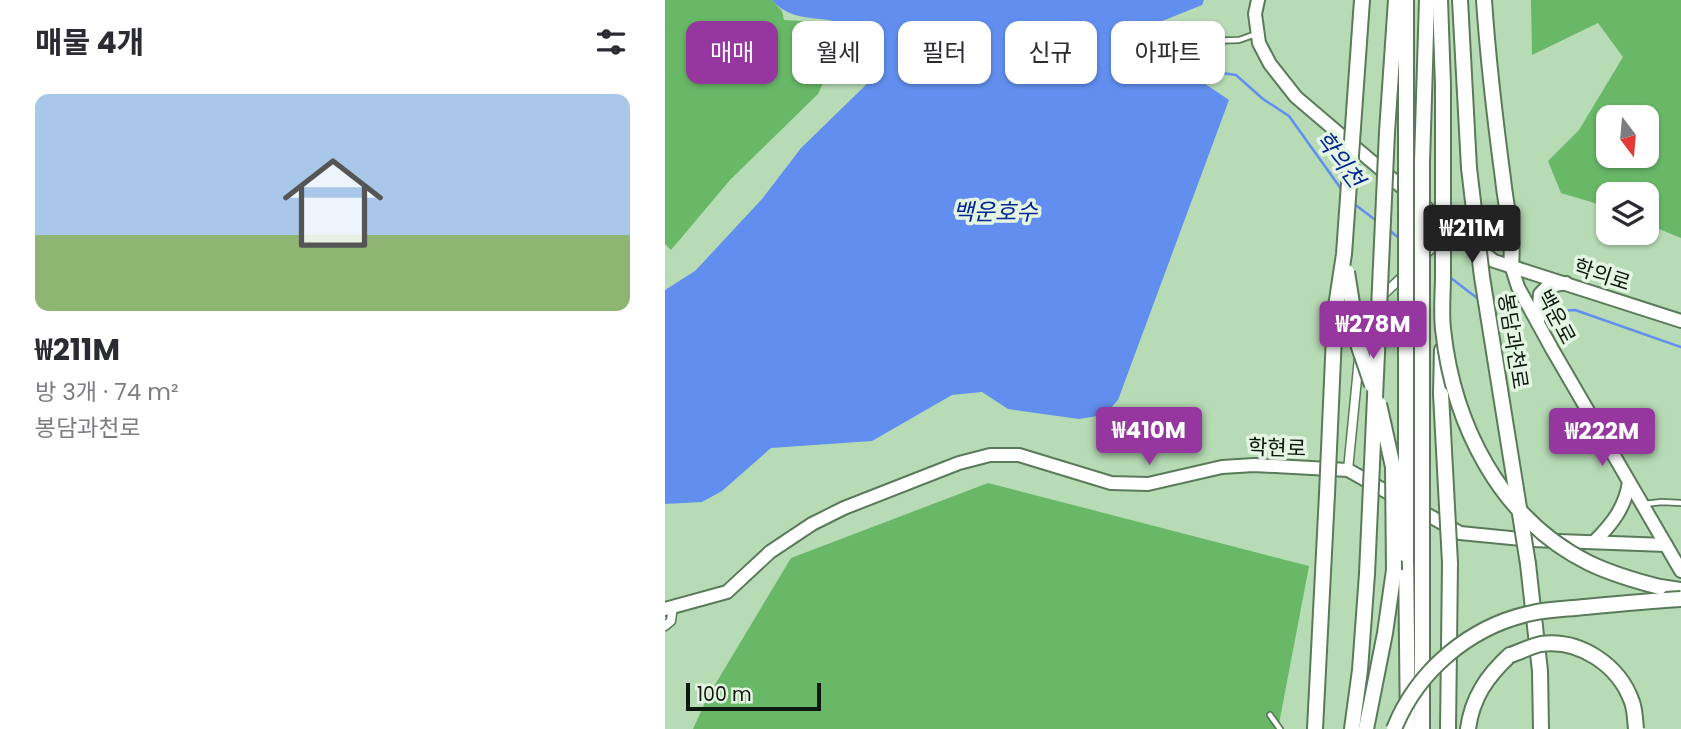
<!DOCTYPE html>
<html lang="ko">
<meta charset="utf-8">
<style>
:root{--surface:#fff;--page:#f2f2f3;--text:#2b2b33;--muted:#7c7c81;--accent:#9637a0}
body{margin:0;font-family:Poppins,"Noto Sans KR",sans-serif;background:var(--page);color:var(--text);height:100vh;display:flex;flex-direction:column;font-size:26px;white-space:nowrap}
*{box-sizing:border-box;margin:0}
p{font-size:23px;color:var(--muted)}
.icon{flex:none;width:38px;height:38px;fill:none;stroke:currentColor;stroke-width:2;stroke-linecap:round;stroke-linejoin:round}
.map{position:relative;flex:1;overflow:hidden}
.sheet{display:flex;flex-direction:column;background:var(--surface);width:665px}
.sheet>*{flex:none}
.banner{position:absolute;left:21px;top:21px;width:665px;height:63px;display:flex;gap:14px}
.needle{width:46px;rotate:164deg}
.controls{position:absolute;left:931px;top:105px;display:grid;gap:14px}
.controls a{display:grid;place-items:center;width:63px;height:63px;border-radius:14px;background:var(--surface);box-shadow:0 2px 5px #0004;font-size:35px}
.scale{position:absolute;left:21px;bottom:18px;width:135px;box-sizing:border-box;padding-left:7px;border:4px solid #0b180b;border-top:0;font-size:19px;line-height:24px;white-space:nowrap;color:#0b180b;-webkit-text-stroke:5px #e4f6e3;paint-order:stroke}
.price{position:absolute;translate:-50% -60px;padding:0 16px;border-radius:7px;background:var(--accent);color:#fff;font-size:23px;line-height:46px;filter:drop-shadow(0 2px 4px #0008)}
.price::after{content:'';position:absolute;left:50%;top:42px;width:21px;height:16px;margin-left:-10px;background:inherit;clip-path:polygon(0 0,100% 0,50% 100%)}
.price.selected{background:#222;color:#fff}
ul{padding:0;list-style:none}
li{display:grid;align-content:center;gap:14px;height:371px;padding:0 35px}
li span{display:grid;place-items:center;height:217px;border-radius:14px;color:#555}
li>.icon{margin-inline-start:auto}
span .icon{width:126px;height:126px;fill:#fffc;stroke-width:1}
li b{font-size:30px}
h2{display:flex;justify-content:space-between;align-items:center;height:84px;padding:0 35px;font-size:30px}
.tag{padding:0 24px;border-radius:14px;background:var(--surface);box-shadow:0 2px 5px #0004;font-size:24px;line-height:63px}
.tag.selected{background:var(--accent);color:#fff}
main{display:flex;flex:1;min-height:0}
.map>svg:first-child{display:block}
</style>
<main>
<section class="sheet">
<h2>매물 4개<svg class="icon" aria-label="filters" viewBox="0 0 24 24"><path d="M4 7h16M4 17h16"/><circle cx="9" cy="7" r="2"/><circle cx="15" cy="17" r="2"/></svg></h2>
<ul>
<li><span style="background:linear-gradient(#a9c7e8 65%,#8fb573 0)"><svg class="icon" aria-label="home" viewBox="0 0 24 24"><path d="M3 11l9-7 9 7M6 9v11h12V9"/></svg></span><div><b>₩211M</b><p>방 3개 · 74 m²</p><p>봉담과천로</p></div></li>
</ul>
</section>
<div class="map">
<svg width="1016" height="729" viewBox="0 0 1016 729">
<rect width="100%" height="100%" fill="#b7dbb5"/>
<g fill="#68b868" fill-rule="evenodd">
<path d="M0,0H107L117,11L119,20L155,22L166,66L153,94L65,180L6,250L0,244Z"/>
<path d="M866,0H1016V238L982,224V194H943V207L896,193L883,161L914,130L958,57L933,23L867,55ZM943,117H982V156H943Z"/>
<path d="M323,483L644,566L613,729H28L42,698L126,558Z"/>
</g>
<path fill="#628fef" d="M107,0H539L537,5L480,28L477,48L504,73L515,67L564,100L453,400L439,415L414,419L343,409L317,392L287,395L207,441L106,448L57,491L37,502L0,504V290L30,271L97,199L136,148L208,78L211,55C203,46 194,32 184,27C156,12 130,26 107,0Z"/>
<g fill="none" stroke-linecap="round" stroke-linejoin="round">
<g stroke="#628fef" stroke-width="2.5">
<path d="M515,69V67L571,75L598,99L624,116L679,193"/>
<path d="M688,203L713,222"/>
<path d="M724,230L735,239"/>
<path d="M782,275L812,298L817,299"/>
<path d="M827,302L861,309"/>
<path d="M878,312L910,310L1016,347"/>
</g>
<defs>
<g id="lane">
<path d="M539,41L574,40L591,34"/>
<path d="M979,504L997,502L1016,503"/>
<path d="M605,715L615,729"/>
</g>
<g id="street">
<path d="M757,258L778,237"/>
<path d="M697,335C700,307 721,293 740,274"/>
<path d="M683,470L694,358"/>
<path d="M0,626L6,621L8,606"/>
</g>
<g id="secondary">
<path d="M593,0L590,14L594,43L605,64L631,97L786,229L829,261L1016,321"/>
<path d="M846,265L853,287L887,349L1016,571"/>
<path d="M873,320L875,294L882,287L901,283"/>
<path d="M929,542C947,524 960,508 964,482"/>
<path d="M0,609L62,592L105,552L147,524L179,508L294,463L325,455H354L446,483L483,484L557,467L589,465L683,470L795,533L867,540L1001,545"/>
</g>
<g id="highway">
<path d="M775,0L778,85V163"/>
<path d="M795,0L804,168"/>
<path d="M819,0C823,60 830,119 838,179C841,208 849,237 846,265"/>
<path d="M689,113L697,0"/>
<path d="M722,132L731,0"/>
<path d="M741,152V0"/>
<path d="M757,162L762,0"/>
<path d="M776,394L777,350"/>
<path d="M741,555L743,729"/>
<path d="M757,564V729"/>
<path d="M863,564L875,671L876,729"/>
<path d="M995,587L1016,590"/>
<path d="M650,729L662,494"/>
<path d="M687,729L695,670L702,574"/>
<path d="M701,729L720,633L729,570"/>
<path d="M783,729L785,563"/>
<path d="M803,729C807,698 822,676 845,655"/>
</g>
</defs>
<use href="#lane" stroke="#5a7b59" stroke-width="8"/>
<use href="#street" stroke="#5a7b59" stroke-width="11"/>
<use href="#secondary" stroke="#5a7b59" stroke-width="16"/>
<use href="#highway" stroke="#5a7b59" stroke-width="18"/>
<use href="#lane" stroke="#fff" stroke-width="4.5"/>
<use href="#street" stroke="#fff" stroke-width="8"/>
<use href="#secondary" stroke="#fff" stroke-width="12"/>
<use href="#highway" stroke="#fff" stroke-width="14"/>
<defs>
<g id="highway-bridge">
<path d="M741,152V555"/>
<path d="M778,163C778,201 778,238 778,275C778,293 776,311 778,329C788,424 835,519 924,563C947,574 971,581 995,587"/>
<path d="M804,168L817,277L863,564"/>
<path d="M682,272L694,347L707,385"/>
<path d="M776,394L785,563"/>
<path d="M714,404L728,467L729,570"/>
<path d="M662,494L670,313L679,254L689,113"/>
<path d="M757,564V162"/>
<path d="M702,574L722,132"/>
<path d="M845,655C855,652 866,646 876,644C915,639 954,665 967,702C970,710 970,720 971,729"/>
<path d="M729,729C752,671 805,626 867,613C884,609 902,609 920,607C952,604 984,601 1016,599"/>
</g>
</defs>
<use href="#highway-bridge" stroke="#5a7b59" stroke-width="18" stroke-linecap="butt"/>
<use href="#highway-bridge" stroke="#fff" stroke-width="14"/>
</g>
<g text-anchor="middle" stroke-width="7" stroke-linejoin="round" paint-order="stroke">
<g font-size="21" fill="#0b180b" stroke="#e4f6e3">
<text transform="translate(937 275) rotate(18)" y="7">학의로</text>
<text transform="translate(891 317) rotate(62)" y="7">백운로</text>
<text transform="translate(848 341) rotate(81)" y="7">봉담과천로</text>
<text transform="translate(612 448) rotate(2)" y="7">학현로</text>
</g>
<g font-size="23" font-style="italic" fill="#032695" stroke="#e4f6e3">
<text transform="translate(675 159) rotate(53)" y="8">학의천</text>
<text x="330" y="220">백운호수</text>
</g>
</g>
</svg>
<div class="controls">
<a><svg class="needle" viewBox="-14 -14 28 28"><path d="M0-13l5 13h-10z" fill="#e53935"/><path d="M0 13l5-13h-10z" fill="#7c7c81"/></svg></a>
<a><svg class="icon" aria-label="layers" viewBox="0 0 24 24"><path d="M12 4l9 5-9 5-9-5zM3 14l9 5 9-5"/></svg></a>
</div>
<div class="scale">100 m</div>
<b class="price selected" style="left:807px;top:265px">₩211M</b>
<b class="price" style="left:708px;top:361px">₩278M</b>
<b class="price" style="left:484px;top:467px">₩410M</b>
<b class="price" style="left:937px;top:468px">₩222M</b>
<div class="banner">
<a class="tag selected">매매</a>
<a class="tag">월세</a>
<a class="tag">필터</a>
<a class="tag">신규</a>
<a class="tag">아파트</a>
</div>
</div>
</main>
